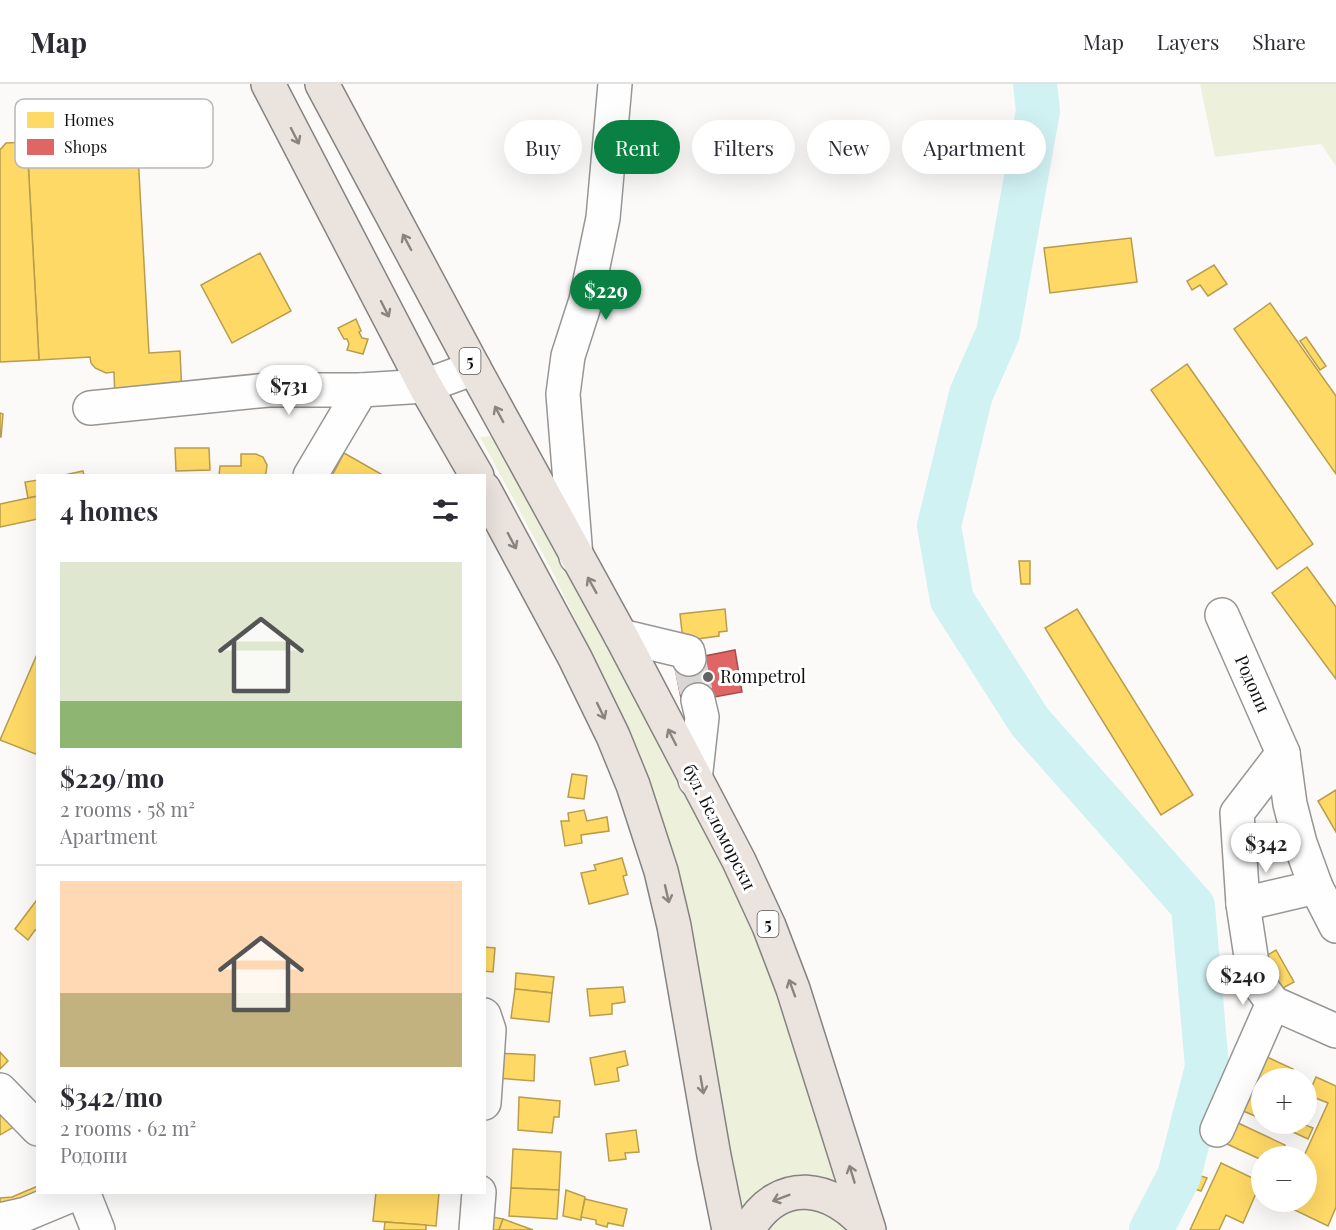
<!DOCTYPE html>
<meta charset="utf-8">
<style>
:root{--surface:#fff;--page:#f2f2f3;--text:#2b2b33;--muted:#7c7c81;--line:#e1e1e2;--accent:#0b8043}
body{margin:0;font-family:"Playfair Display",serif;background:var(--page);color:var(--text);height:100vh;display:flex;flex-direction:column;font-size:22px;white-space:nowrap}
*{box-sizing:border-box;margin:0}
p{font-size:20px;color:var(--muted)}
.icon{flex:none;width:33px;height:33px;fill:none;stroke:currentColor;stroke-width:2;stroke-linecap:round;stroke-linejoin:round}
.map{position:relative;flex:1;overflow:hidden}
.drawer{position:absolute;left:36px;top:390px;width:450px;height:720px;display:flex;flex-direction:column;background:var(--surface);border-radius:0px;box-shadow:0 6px 24px #0002}
.drawer>*{flex:none}
.hud{position:absolute;left:504px;top:36px;width:570px;height:54px;display:flex;gap:12px}
.tools{position:absolute;left:1251px;top:984px;display:grid;gap:12px}
.tools a{display:grid;place-items:center;width:66px;height:66px;border-radius:50%;background:var(--surface);box-shadow:0 6px 24px #0002;font-size:30px}
.price{position:absolute;translate:-50% -51px;padding:0 14px;border-radius:21px;background:#fff;color:#222;font-size:20px;line-height:39px;filter:drop-shadow(0 2px 3px #0008)}
.price::after{content:'';position:absolute;left:50%;top:36px;width:18px;height:14px;margin-left:-9px;background:inherit;clip-path:polygon(0 0,100% 0,50% 100%)}
.price.on{background:var(--accent);color:#fff}
ul{padding:0;list-style:none}
li{display:grid;align-content:center;gap:12px;height:318px;padding:0 24px}
li+li{border-top:2px solid var(--line)}
li span{display:grid;place-items:center;height:186px;border-radius:0px;color:#555}
li>.icon{margin-inline-start:auto}
span .icon{width:108px;height:108px;fill:#fffc;stroke-width:1}
li b{font-size:26px}
h2{display:flex;justify-content:space-between;align-items:center;height:72px;padding:0 24px;font-size:26px}
.pill{padding:0 21px;border-radius:27px;background:var(--surface);box-shadow:0 6px 24px #0002;font-size:21px;line-height:54px}
.pill.on{background:var(--accent);color:#fff}
header{display:flex;align-items:center;gap:36px;box-sizing:border-box;height:84px;padding:0 30px;background:var(--surface);border-bottom:2px solid var(--line)}
header strong{font-size:28px}
nav{display:flex;gap:33px;margin-inline-start:auto;font-size:21px}
.map>svg:first-child{display:block}
</style>
<header>
<strong>Map</strong>
<nav><a>Map</a><a>Layers</a><a>Share</a></nav>
</header>
<div class="map">
<svg width="1336" height="1146" viewBox="0 0 1336 1146">
<rect width="100%" height="100%" fill="#fcfaf8"/>
<g fill="#edf0da">
<path d="M1200,0H1336V82L1321,60L1215,73Z"/>
<path d="M492,352L714,755L768,879L841,1104L740,1135L694,864L682,803L656,722L612,612L552,487L480,353Z"/>
<path d="M817,1119L854,1146H762L784,1124Z"/>
</g>
<g fill="#ffd966" stroke="#b89d4c" stroke-width="1.5">
<path d="M137,53L149,269L180,267L182,312L115,316L114,288L106,289L95,284L91,279L90,273L39,276L27,58Z"/>
<path d="M27,58L39,276L0,278V66L6,59Z"/>
<path d="M1131,154L1137,198L1050,209L1044,164Z"/>
<path d="M260,169L291,227L232,259L201,201Z"/>
<path d="M1214,181L1227,200L1208,212L1200,201L1192,206L1187,197Z"/>
<path d="M1270,219L1336,312V390L1234,245Z"/>
<path d="M356,235L361,247L359,248L362,254L368,255L363,270L347,266L349,260L347,255H344L338,244Z"/>
<path d="M1306,253L1326,282L1320,286L1300,257Z"/>
<path d="M1187,280L1313,460L1277,485L1151,306Z"/>
<path d="M0,329L3,330L1,353H0Z"/>
<path d="M175,364H209L210,386L176,387Z"/>
<path d="M344,369L381,390L380,392H332Z"/>
<path d="M241,370H256L263,373L267,381L266,389L264,392H219L220,382H241Z"/>
<path d="M83,387L84,392H60Z"/>
<path d="M38,396V412L28,414L25,398Z"/>
<path d="M38,412V435L0,443V420Z"/>
<path d="M1019,477H1030V500H1021Z"/>
<path d="M1307,483L1336,523V595L1272,509Z"/>
<path d="M725,525L727,547L719,548V552L683,557L680,530Z"/>
<path d="M1077,525L1193,711L1161,731L1045,544Z"/>
<path d="M38,568V671L0,656Z"/>
<path d="M572,690L587,692L584,715L568,713Z"/>
<path d="M1336,706V748L1318,717Z"/>
<path d="M584,726L587,737L607,733L609,747L581,751L582,759L565,762L561,737H569L568,729Z"/>
<path d="M622,774L627,791L623,792L628,810L589,820L581,789L596,786L594,781Z"/>
<path d="M36,817L38,818V848L35,846L28,856L15,845Z"/>
<path d="M484,863L495,864L493,888L484,887Z"/>
<path d="M1276,866L1294,898L1281,905L1263,874Z"/>
<path d="M516,889L554,893L552,909L515,905Z"/>
<path d="M623,903L625,918L612,920V930L590,932L587,905Z"/>
<path d="M515,905L552,909L549,938L511,934Z"/>
<path d="M625,967L628,981L617,984L619,997L595,1001L590,974Z"/>
<path d="M0,968L8,977L0,985Z"/>
<path d="M498,969L535,971L534,997L496,994Z"/>
<path d="M1265,972L1293,985L1288,994H1262V1035L1241,1026Z"/>
<path d="M1316,993L1336,1002V1123L1328,1142L1282,1120L1283,1118H1306V1072H1304L1328,1019L1308,1011Z"/>
<path d="M519,1013L560,1017L559,1033H554L552,1049L518,1046Z"/>
<path d="M0,1024L19,1040L0,1051Z"/>
<path d="M1236,1038L1285,1061L1280,1072H1262V1076L1227,1060Z"/>
<path d="M1273,1040H1293L1290,1047Z"/>
<path d="M1296,1040H1303L1313,1044L1308,1055L1293,1048Z"/>
<path d="M636,1046L639,1068L625,1069L626,1075L609,1077L606,1050Z"/>
<path d="M513,1065L561,1068L559,1106L511,1104Z"/>
<path d="M1221,1079L1261,1098L1243,1139L1226,1131L1219,1146H1190Z"/>
<path d="M1201,1092L1207,1094L1201,1107L1195,1105Z"/>
<path d="M38,1102V1108L0,1128V1114L12,1113Z"/>
<path d="M511,1104L559,1106L557,1135L509,1132Z"/>
<path d="M566,1106L585,1113L581,1136L563,1132Z"/>
<path d="M376,1108L439,1109L436,1142L373,1137Z"/>
<path d="M585,1115L627,1125L623,1142L608,1139L607,1143L596,1140V1136L581,1133Z"/>
<path d="M488,1132L503,1135L499,1146H486Z"/>
<path d="M503,1135L533,1146H499Z"/>
<path d="M385,1138L426,1141V1146H384Z"/>
</g>
<path fill="#e06666" stroke="#a24c4c" stroke-width="1.5" d="M735,566L742,608L682,619L674,578Z"/>
<g fill="none" stroke-linecap="round" stroke-linejoin="round">
<path stroke="#d1f2f3" stroke-width="44" d="M1035,0L1038,27L998,249L971,310L939,442L952,516L1030,638L1193,822L1207,983L1179,1092L1151,1146"/>
<path stroke="#d9d7d5" stroke-width="33" stroke-dasharray="33 16" stroke-linecap="butt" d="M689,575L698,616"/>
<defs>
<g id="minor">
<path d="M90,324L268,306H361L425,302L474,284"/>
<path d="M310,392L361,306"/>
<path d="M576,473L563,310L568,272L586,216L603,134L615,0"/>
<path d="M1222,531L1283,669L1290,720L1300,759L1316,803L1336,842"/>
<path d="M621,552L688,568L689,575"/>
<path d="M695,696L702,633L698,616"/>
<path d="M1243,820L1316,803"/>
<path d="M1273,919L1259,900L1252,879L1243,820L1237,729L1283,669"/>
<path d="M484,931L489,946L484,1019"/>
<path d="M0,1006L38,1045"/>
<path d="M1217,1046L1273,919L1336,947"/>
<path d="M83,1108L98,1146"/>
<path d="M0,1136L26,1130L79,1108"/>
<path d="M476,1146L479,1108"/>
</g>
<g id="major">
<path d="M268,0L425,302L477,392"/>
<path d="M322,0L474,284L621,552L739,777L769,842L793,905L869,1146"/>
<path d="M484,405L575,574L613,652L633,701L661,787L674,842L714,1072L729,1146"/>
<path d="M748,1146C779,1091 833,1101 868,1144"/>
</g>
</defs>
<use href="#minor" stroke="#979695" stroke-width="36"/>
<use href="#major" stroke="#848382" stroke-width="36"/>
<use href="#minor" stroke="#fffefe" stroke-width="33"/>
<use href="#major" stroke="#ebe3dd" stroke-width="33"/>
</g>
<defs><path id="oneway-shaft" d="M-6 0H5M1.5-3L5.5 0L1.5 3" fill="none" stroke-width="1.6" stroke-linecap="round" stroke-linejoin="round" transform="scale(1.5)"/></defs>
<g stroke="#898481">
<use href="#oneway-shaft" transform="translate(295 52) rotate(63)"/>
<use href="#oneway-shaft" transform="translate(407 158) rotate(-118)"/>
<use href="#oneway-shaft" transform="translate(385 225) rotate(63)"/>
<use href="#oneway-shaft" transform="translate(499 330) rotate(-118)"/>
<use href="#oneway-shaft" transform="translate(512 457) rotate(62)"/>
<use href="#oneway-shaft" transform="translate(592 501) rotate(-119)"/>
<use href="#oneway-shaft" transform="translate(601 627) rotate(64)"/>
<use href="#oneway-shaft" transform="translate(672 653) rotate(-117)"/>
<use href="#oneway-shaft" transform="translate(667 810) rotate(77)"/>
<use href="#oneway-shaft" transform="translate(792 904) rotate(-110)"/>
<use href="#oneway-shaft" transform="translate(702 1001) rotate(80)"/>
<use href="#oneway-shaft" transform="translate(852 1090) rotate(-107)"/>
<use href="#oneway-shaft" transform="translate(781 1114) rotate(159)"/>
</g>
<circle fill="#636362" stroke="#fff" stroke-width="2" cx="708" cy="593" r="6"/>
<g text-anchor="middle" stroke-width="6" stroke-linejoin="round" paint-order="stroke">
<g fill="#fff" stroke="#585858" stroke-width="1.5">
<rect x="459.5" y="264" width="21" height="26" rx="4.5"/>
<rect x="757.5" y="827" width="21" height="26" rx="4.5"/>
</g>
<g font-size="16" font-weight="bold" fill="#111">
<text x="470" y="283">5</text>
<text x="768" y="846">5</text>
</g>
<g font-size="18" fill="#111" stroke="#fff" text-anchor="start">
<text x="720" y="599">Rompetrol</text>
</g>
<g font-size="18" fill="#111" stroke="#fff">
<text transform="translate(1252 600) rotate(66)" y="6">Родопи</text>
<text transform="translate(719 743) rotate(63)" y="6">бул. Беломорски</text>
</g>
</g>
<rect x="15" y="15" width="198" height="69" rx="9" fill="#fff" stroke="#b8b8b8" stroke-width="1.5"/>
<rect x="27" y="28" width="27" height="16" fill="#ffd966"/>
<rect x="27" y="55" width="27" height="16" fill="#e06666"/>
<g font-size="16" fill="#111">
<text x="64" y="42">Homes</text>
<text x="64" y="69">Shops</text>
</g>
</svg>
<div class="tools">
<a>+</a>
<a>−</a>
</div>
<b class="price on" style="left:606px;top:237px">$229</b>
<b class="price" style="left:289px;top:332px">$731</b>
<b class="price" style="left:1266px;top:790px">$342</b>
<b class="price" style="left:1243px;top:922px">$240</b>
<div class="hud">
<a class="pill">Buy</a>
<a class="pill on">Rent</a>
<a class="pill">Filters</a>
<a class="pill">New</a>
<a class="pill">Apartment</a>
</div>
<section class="drawer">
<h2>4 homes<svg class="icon" aria-label="filters" viewBox="0 0 24 24"><path d="M4 7h16M4 17h16"/><circle cx="9" cy="7" r="2"/><circle cx="15" cy="17" r="2"/></svg></h2>
<ul>
<li><span style="background:linear-gradient(#dfe7d0 75%,#8fb573 0)"><svg class="icon" aria-label="home" viewBox="0 0 24 24"><path d="M3 11l9-7 9 7M6 9v11h12V9"/></svg></span><div><b>$229/mo</b><p>2 rooms · 58 m²</p><p>Apartment</p></div></li>
<li><span style="background:linear-gradient(#ffd9b3 60%,#c2b280 0)"><svg class="icon" aria-label="home" viewBox="0 0 24 24"><path d="M3 11l9-7 9 7M6 9v11h12V9"/></svg></span><div><b>$342/mo</b><p>2 rooms · 62 m²</p><p>Родопи</p></div></li>
</ul>
</section>
</div>
